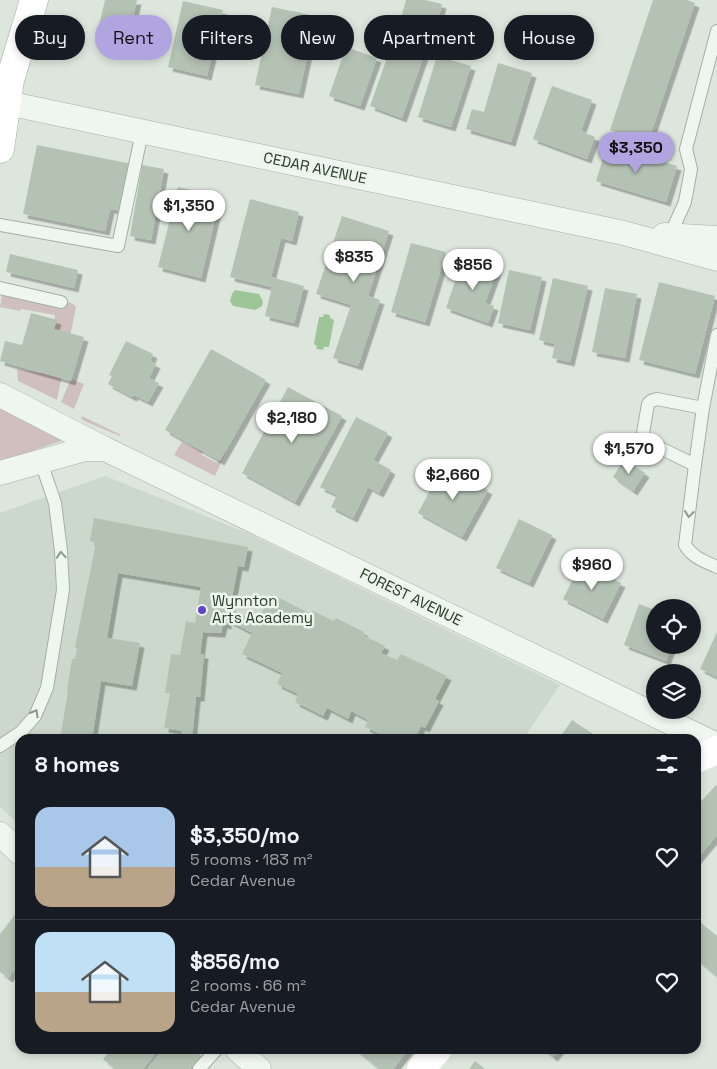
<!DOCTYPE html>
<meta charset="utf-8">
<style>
:root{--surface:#171b24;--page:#20242c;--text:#f1f3f6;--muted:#9ea1a6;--line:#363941;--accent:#b1a5e1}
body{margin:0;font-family:"Space Grotesk",sans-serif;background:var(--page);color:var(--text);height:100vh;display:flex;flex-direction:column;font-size:19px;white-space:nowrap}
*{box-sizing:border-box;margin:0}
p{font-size:16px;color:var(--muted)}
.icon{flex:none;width:28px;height:28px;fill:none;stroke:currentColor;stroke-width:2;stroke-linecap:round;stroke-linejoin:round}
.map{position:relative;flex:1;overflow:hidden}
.drawer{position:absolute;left:15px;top:734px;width:686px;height:320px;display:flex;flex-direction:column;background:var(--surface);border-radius:15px;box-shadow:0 2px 8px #0003}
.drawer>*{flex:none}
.top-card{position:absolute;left:15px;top:15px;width:688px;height:45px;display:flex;gap:10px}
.buttons{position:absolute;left:646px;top:599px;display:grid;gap:10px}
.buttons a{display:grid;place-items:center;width:55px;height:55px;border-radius:50%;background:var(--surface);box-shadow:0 2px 8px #0003;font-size:25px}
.price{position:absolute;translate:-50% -42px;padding:0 11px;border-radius:18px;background:#fff;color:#222;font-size:16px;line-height:32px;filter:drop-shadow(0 1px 2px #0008)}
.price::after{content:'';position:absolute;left:50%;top:30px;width:15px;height:11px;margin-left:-8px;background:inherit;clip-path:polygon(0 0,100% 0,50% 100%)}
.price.selected{background:var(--accent);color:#111}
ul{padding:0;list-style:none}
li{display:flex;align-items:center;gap:15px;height:125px;padding:0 20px}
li+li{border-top:1px solid var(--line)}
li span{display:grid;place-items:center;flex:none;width:140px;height:100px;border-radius:15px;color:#555}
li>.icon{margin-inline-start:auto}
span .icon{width:60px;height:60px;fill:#fffc;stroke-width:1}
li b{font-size:21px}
h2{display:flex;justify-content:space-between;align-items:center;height:60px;padding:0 20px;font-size:21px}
.tag{padding:0 18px;border-radius:22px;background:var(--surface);box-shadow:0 2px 8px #0003;font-size:18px;line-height:45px}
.tag.selected{background:var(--accent);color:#111}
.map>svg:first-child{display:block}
</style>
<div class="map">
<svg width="717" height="1069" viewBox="0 0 717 1069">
<defs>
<filter id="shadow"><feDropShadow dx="4.5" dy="4.5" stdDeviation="0" flood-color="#0004"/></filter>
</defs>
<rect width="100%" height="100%" fill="#dde6dd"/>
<path fill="#cbd8cb" d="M105,476L250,534L560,685L523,739H20V825L0,807V513Z"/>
<g fill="#cfc0be">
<path d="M20,293L72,303L76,307L57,400L18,381L17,369L40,373L44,352H49L55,315L21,309L20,311L0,307L2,294Z"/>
<path d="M71,379L84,384L74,409L61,402Z"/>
<path d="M0,404L64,440L0,462Z"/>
<path d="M82,416L121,435L120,436L84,421L81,419Z"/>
<path d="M241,418L215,476L174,455L182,442L203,452L202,455L217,463Z"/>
</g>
<g fill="#9dc598">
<path d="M235,290L259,294L263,301L262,306L255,310L233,306L230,301L232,294Z"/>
<path d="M324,314L330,315V318L334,320L329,347H324L323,350L316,349L317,346L314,344L319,317H323Z"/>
</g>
<g fill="#b4c2b4" filter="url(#shadow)">
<path d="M105,0H137L125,50L95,43Z"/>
<path d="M406,0H425L442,4L436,27L401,18Z"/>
<path d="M653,0H687L695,3L648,142L610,130Z"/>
<path d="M183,1L223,10L207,76L168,67Z"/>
<path d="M272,7L316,16L299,94L255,85Z"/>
<path d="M393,41L425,52L402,118L370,106Z"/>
<path d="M346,47L377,58L360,106L329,96Z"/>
<path d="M437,56L471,66L451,127L418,117Z"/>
<path d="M498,63L532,73L511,142L466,129L472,109L484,112Z"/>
<path d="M552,86L592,100L581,131L595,137L587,159L533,139Z"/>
<path d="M37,145L132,164L122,211L110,209L105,231L23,214Z"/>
<path d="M607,145L677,166L666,202L596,181Z"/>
<path d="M142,165L164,169L151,240L130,236Z"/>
<path d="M178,187L220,197L201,278L158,267Z"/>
<path d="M250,199L299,212L292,241L281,238L271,277L304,286L294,323L265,316L272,287L230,277Z"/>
<path d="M342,216L389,231L368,296L380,300L358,366L333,358L351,305L316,294Z"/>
<path d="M411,243L446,252L425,322L391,312Z"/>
<path d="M10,254L78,270L74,288L6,272Z"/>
<path d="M463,258L497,270L485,303L494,306L488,323L446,308Z"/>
<path d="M509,270L542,277L530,330L498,323Z"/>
<path d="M553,278L588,286L570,362L552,358L555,344L539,340Z"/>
<path d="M659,282L715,296L695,374L639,360Z"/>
<path d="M605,288L637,294L625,358L592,352Z"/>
<path d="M31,313L57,320L54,329L84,337L71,381L0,361L5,341L22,345Z"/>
<path d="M126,341L153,354L150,361L156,364L149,378L159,383L148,402L134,395L132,397L108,384L112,376L109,375Z"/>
<path d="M211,349L266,380L220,461L165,430Z"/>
<path d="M288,387L342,416L295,502L242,473Z"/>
<path d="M356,417L388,433L373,460L391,470L379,493L368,487L353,518L331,507L337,495L320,487Z"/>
<path d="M624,459L645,473L633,491L613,477Z"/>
<path d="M443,466L488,490L462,537L418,513Z"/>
<path d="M94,518L248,547L244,567L238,566L230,609L257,622L271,594L311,614L313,611L334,621L336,618L364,632L363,635L385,646L381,653L397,660L401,654L447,676L435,699L439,701L425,728L421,726L415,739H390L365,727L368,720L351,711L348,719L327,708L323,716L295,702L298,694L277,684L282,673L242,654L252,633L227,620V625L223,624L221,633L203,632L200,654H204L200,697H196L192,739H181L182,731L164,728L170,693H165L171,654L180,655L186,621L195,623L201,587L118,573L107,638L140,643L132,686L101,681L92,739H60L68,691L67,690L72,659H75L77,648L75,647L96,543L90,541Z"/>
<path d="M519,519L552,535L529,583L496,568Z"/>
<path d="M581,563L621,583L603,619L563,599Z"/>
<path d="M639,604L655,610V645H672L666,661L624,645Z"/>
<path d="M717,632V677L700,669Z"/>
<path d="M572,720L596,736L594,739H559Z"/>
<path d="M716,785L717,786V835L696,860V807Z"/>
<path d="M17,912L20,915V963L8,978L0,972V934Z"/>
<path d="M696,919L717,936V977L696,959Z"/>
<path d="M111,1049H159L143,1069H115L103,1059Z"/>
<path d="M164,1049H193L201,1056L190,1069H147Z"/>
<path d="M357,1049H409L393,1069H379L356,1050Z"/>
<path d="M543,1049H560L553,1057Z"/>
<path d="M475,1061L485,1069H469Z"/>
</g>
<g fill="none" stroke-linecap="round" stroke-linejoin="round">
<defs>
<g id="service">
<path d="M0,225L118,246L142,132"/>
<path d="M670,235L685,202L691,169L686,149L717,31"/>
<path d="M0,288L61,302"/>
<path d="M703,408L657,399L651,401L648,404L643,433L646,441L695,465L703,408L717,335"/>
<path d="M695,465L685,545C693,558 704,561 717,567"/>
<path d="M0,746L21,732L35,716L47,688L63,590L61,551L55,503L41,462"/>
<path d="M199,1069L217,1049"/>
</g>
<g id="minor">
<path d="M7,103L624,233L717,259"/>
<path d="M664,235L717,238"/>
<path d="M0,395L105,449L717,745"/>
<path d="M0,473L85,449H105"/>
<path d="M0,834L20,853"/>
<path d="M237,1049L259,1069"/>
</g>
<path id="primary" d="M0,149L10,80L34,0"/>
</defs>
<use href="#service" stroke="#a3b0a3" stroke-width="14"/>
<use href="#minor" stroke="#a3b0a3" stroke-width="25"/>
<use href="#primary" stroke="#9db19c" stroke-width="29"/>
<use href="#service" stroke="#eff5ef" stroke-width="12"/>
<use href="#minor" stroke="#eff5ef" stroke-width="24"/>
<g stroke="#fff" stroke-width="28">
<path d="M696,759L717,750"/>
<path d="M421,1069L438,1049"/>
</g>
<use href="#primary" stroke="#fff" stroke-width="28"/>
</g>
<defs><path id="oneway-chevron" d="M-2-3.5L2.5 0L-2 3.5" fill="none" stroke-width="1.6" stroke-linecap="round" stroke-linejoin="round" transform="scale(1.25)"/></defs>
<g stroke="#8b988b">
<use href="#oneway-chevron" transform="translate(689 514) rotate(97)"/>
<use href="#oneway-chevron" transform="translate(61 555) rotate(-94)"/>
<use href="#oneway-chevron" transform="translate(35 713) rotate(-60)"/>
</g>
<circle fill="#6345c8" stroke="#ecf4ec" stroke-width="2" cx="202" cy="610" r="5"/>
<g text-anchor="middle" stroke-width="5" stroke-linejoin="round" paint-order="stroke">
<g font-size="15" fill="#273c27" stroke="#ecf4ec">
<text transform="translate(315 168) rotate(12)" y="5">CEDAR AVENUE</text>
<text transform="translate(411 597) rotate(26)" y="5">FOREST AVENUE</text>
</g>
<g font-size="15" fill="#273c27" stroke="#ecf4ec" text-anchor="start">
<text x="212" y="606">Wynnton<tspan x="212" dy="17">Arts Academy</tspan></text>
</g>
</g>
</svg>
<div class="buttons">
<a><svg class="icon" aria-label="locate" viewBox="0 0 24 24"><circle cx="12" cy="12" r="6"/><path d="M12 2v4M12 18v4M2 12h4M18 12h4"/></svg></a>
<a><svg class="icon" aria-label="layers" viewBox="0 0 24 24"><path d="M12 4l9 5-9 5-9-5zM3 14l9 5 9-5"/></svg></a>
</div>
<b class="price selected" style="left:636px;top:174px">$3,350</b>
<b class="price" style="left:189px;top:232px">$1,350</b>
<b class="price" style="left:354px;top:283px">$835</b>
<b class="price" style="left:473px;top:291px">$856</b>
<b class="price" style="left:292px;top:444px">$2,180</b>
<b class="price" style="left:629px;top:475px">$1,570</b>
<b class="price" style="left:453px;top:501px">$2,660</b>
<b class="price" style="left:592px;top:591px">$960</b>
<div class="top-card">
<a class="tag">Buy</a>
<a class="tag selected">Rent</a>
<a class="tag">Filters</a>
<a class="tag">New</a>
<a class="tag">Apartment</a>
<a class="tag">House</a>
</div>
<section class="drawer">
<h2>8 homes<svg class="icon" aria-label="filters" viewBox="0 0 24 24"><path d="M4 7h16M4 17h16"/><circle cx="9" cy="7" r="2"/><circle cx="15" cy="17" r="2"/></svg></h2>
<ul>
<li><span style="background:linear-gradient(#a9c7e8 60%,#b9a48a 0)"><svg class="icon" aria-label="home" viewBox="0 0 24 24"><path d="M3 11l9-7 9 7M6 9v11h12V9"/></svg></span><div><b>$3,350/mo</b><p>5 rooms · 183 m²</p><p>Cedar Avenue</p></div><svg class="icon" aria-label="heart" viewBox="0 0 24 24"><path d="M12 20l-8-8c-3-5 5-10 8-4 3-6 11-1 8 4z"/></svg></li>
<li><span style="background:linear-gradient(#bfe0f5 60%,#b9a48a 0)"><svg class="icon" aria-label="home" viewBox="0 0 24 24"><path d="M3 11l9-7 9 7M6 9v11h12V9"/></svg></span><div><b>$856/mo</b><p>2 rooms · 66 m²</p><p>Cedar Avenue</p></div><svg class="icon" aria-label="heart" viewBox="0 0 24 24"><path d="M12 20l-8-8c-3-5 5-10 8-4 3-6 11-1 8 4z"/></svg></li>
</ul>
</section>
</div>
